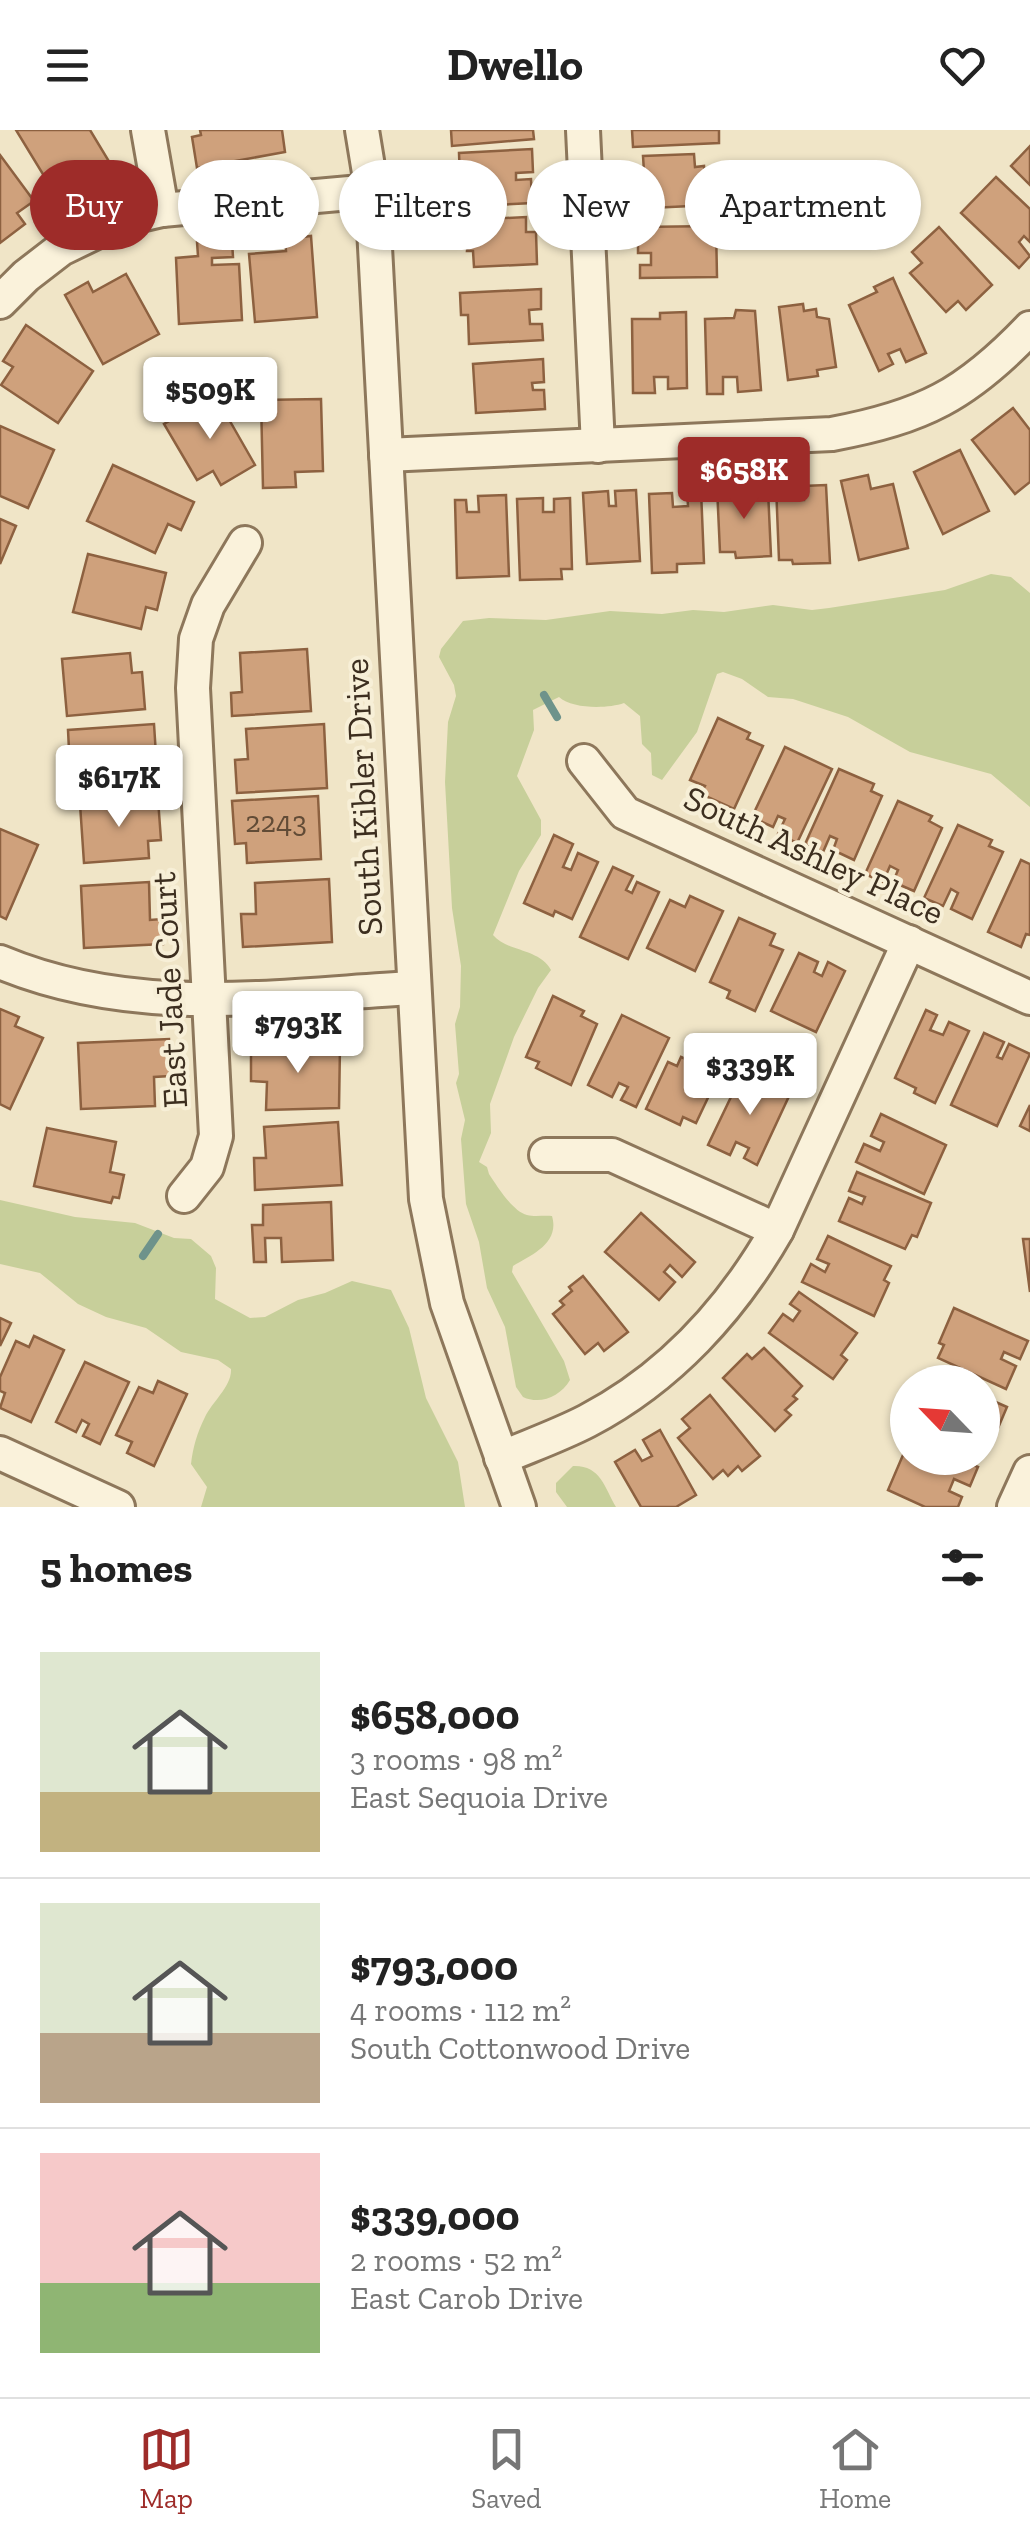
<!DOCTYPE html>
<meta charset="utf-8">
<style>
:root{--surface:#fff;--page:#f6f6f6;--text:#222;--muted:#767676;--line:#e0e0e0;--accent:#9e2c29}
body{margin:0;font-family:"Zilla Slab",serif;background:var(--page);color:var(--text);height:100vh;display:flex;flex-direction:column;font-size:38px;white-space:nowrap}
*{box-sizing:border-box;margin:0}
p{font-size:32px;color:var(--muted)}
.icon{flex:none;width:55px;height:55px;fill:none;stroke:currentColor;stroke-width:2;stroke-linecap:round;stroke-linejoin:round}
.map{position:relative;height:1377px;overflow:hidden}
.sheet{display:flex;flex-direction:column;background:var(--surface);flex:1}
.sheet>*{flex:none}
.hud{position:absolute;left:30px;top:30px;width:970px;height:90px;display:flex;gap:20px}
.needle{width:65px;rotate:295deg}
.fabs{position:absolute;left:890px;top:1235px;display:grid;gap:20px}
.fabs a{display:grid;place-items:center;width:110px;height:110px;border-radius:50%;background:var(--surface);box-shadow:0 2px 8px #0004;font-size:50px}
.price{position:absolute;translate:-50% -85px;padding:0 22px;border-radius:10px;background:#fff;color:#222;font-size:32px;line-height:65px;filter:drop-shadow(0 2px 5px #0008)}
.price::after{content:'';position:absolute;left:50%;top:60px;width:30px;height:22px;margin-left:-15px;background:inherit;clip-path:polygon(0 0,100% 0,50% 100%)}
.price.on{background:var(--accent);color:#fff}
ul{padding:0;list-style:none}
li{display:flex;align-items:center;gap:30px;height:250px;padding:0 40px}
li+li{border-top:2px solid var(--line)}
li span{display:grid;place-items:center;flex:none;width:280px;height:200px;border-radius:0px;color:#555}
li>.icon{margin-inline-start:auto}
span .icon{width:120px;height:120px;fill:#fffc;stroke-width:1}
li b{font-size:42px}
h2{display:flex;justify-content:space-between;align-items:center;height:120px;padding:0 40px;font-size:42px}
.chip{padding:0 35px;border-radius:45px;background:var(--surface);box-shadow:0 2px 8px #0004;font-size:35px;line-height:90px}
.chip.on{background:var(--accent);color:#fff}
header{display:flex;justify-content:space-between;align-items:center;height:130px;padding:0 40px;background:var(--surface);font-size:45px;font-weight:700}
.dock{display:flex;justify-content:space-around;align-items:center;height:140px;border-top:2px solid var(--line);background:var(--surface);font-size:28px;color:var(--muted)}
.dock a{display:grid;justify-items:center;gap:5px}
.dock .on{color:var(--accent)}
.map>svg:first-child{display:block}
</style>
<header><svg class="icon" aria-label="menu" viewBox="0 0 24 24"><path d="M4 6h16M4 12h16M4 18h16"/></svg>Dwello<svg class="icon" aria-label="heart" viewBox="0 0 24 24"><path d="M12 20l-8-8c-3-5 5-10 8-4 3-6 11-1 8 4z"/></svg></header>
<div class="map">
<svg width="1030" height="1377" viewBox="0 0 1030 1377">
<rect width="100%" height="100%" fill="#f0e5c7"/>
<g fill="#c7cf9a">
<path d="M991,444L1011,447L1030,463V677L991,644L910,622L848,587L793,569L768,567L742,549L723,542L717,544L697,602L662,650L652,645L651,623L642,614L640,586L624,573C607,579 572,579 559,567L533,580L534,600L517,646L541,690V705L519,741L493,805C507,822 539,818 551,840L538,858L514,907L490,974L491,1003L479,1032L487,1037L489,1044C497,1056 513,1082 527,1085C535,1087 544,1085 552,1086C560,1113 532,1125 513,1136L512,1142L564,1231L570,1250C560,1267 540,1275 523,1267L516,1257L505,1197L487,1158L479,1112L466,1074L461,1009L465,990L456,953L459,944L455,894L460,877L461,836L452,778L445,652L448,592L456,566L454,555L439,527L441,519L463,491L489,488L546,490L610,481L662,484L693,480L724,482L773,475L812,480L829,478L945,460Z"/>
<path d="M0,1070L75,1087L135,1093L174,1108L191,1109L211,1126L216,1138L215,1169L250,1188L265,1187L298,1170L325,1163L352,1151L391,1160L409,1198L426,1268L458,1332L465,1377H201L207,1357L191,1334C193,1317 197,1303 205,1287C212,1272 232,1256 231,1239L218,1230L181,1222L146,1198L106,1187L78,1174L40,1143L0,1134Z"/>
<path d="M573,1336C600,1335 604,1356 616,1377H567L556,1362V1353Z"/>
</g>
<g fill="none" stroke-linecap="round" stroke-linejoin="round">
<g stroke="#6e938b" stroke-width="8">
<path d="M544,565L557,587"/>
<path d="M143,1126L158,1104"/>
</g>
</g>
<g fill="#cfa17c" stroke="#8d6140" stroke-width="2.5">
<path d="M16,0H90L113,38L85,56L72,48L52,59Z"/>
<path d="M200,0H282L285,22L197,38L192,7L201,5Z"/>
<path d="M451,0H533L534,9L452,16Z"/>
<path d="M632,0H719V13L633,17Z"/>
<path d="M1030,16V55L1011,36Z"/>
<path d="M532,19L533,42L516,43V50L531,49L532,73L461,77L459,23Z"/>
<path d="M694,24L695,37L704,36L705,50L711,49V75L630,79L629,43L644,42L643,26Z"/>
<path d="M0,25L34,71L17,83L25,94L0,113Z"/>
<path d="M996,47L1030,79V112L1024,106L1019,112L1030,126L1019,138L961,83Z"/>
<path d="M526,87V102H536L537,134L474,137L473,121H467L470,90Z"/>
<path d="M716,96L717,147L640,148V135H651V123H638V97Z"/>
<path d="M939,97L992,155L966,180L958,171L946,182L910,143L922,133L912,122Z"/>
<path d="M311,106L317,187L255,192L249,124L286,121L285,109Z"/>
<path d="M232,111L233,127L212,128V135L239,134L242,190L179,194L176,128L198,126L197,112Z"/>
<path d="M126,144L159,204L103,234L65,165L88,152L93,162Z"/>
<path d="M893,148L926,223L906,232L900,219L888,224L893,234L879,241L849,175L877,162L874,157Z"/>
<path d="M541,159V179L529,180L530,194H542L543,210L469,214L468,185H461L460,163Z"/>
<path d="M803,174L804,181L816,179L817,187L829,189L836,237L817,240L818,246L788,250L779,177Z"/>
<path d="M736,180L755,181L761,260L738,262L737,247H723V264H707L705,189L734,188Z"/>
<path d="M686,182L687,258L668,259V247H654L655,263H633L632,189H660V183Z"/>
<path d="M26,195L93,241L58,293L1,255L13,237L3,231Z"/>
<path d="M543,229L544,252L532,253L533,260H544L545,279L476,283L473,234Z"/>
<path d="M215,265L255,335L221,355L213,341L197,350L164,294Z"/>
<path d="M321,269L323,341L295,342L296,357L263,358L261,270Z"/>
<path d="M1013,278L1030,300V352L1015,364L972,310Z"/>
<path d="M0,296L54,320L28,378L0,366Z"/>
<path d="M960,320L989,381L943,404L914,342Z"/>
<path d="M113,335L194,372L181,400L168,394L155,423L87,391Z"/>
<path d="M868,345L871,359L893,354L908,418L859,430L841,351Z"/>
<path d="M792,354V370H804L803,356L826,355L830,433L793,434L792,430H779L776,355Z"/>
<path d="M749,355L751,361L768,360L771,426L736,428L735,422H720L717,357Z"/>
<path d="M636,360L640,431L587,434L583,363L608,361L609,376H616L615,361Z"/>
<path d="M687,360H701L704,433L677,434V442L652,443L649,364L672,363L673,377L688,376Z"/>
<path d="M506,365L509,446L457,448L455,370H466L467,382H479L478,366Z"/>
<path d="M543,368V382H554V369L570,368L572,439H561L562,449L520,450L517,369Z"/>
<path d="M0,389L16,396L0,434Z"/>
<path d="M88,424L166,443L157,480L146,477L141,499L73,482Z"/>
<path d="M307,519L311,581L232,586L231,563L242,562L240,523Z"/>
<path d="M130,523L132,543L142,542L145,579L67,586L62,529Z"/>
<path d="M718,588L750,603L747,609L763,616L734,679L701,664L705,656L690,650Z"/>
<path d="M154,594L156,625L142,626L143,655L71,660L68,600Z"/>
<path d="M324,594L327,658L237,663L235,630L248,629L246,599Z"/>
<path d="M785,617L832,639L797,713L778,704L785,689L778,686L773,697L752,687Z"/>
<path d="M839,639L874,654L871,661L882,666L854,730L833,720L837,709L830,706L823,722L805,714Z"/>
<path d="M318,666L321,729L247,733L246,713L235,714L232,671Z"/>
<path d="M158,669L161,710L148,711L149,728L84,733L80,674Z"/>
<path d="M898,671L932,686L929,691L942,698L914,761L893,752L898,740L890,736L883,752L865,744Z"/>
<path d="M958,695L992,710L989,716L1003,722L972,789L951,779L958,763L951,759L943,776L924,768Z"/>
<path d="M0,699L38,715L6,789L0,786Z"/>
<path d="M554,705L573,714L563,737L571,740L578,723L598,732L572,789L555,781L553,786L524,773Z"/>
<path d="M1021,730L1030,734V805L1026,804L1021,817L988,802Z"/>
<path d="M613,737L633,746L626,760L632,763L637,752L659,762L628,829L580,807Z"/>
<path d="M329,749L332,812L243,817L241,784H256L255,753Z"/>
<path d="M149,752L150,790L162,789L163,814L84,818L81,756Z"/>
<path d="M690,766L723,781L695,841L647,818L670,770L685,777Z"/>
<path d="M739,788L775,804L770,815L783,820L755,881L727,868L730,861L710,852Z"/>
<path d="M799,823L818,832L814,842L822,846L828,832L845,841L816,902L771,881Z"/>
<path d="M553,866L584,881L581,886L597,894L571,955L536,938L539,932L526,927Z"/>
<path d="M0,879L19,887L15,896L43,908L10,979L0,974Z"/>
<path d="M926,880L937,885L930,900L943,905L949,892L969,901L935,973L914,963L916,958L895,948Z"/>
<path d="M622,885L669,908L636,977L621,970L628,957L619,953L612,967L588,955Z"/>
<path d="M984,903L1004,912L997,927L1002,929L1009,914L1030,924L997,996L951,975Z"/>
<path d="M169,909L170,946L154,947L155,976L81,979L78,913Z"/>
<path d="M340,916L339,978L266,980L267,952L251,951V918Z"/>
<path d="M681,927L695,933L698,927L722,938L696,993L683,987L680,995L646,979L668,932L677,936Z"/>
<path d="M743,942L790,964L757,1035L744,1028L749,1018L736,1012L730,1025L708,1015Z"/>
<path d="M1030,975V1001L1020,996Z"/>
<path d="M881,984L946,1015L924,1064L856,1032L864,1014L880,1021L884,1012L871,1006Z"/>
<path d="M338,992L342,1055L255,1060L254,1028H266L264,997Z"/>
<path d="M47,998L116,1012L110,1042L124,1045L119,1068L113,1067L111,1073L34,1056Z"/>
<path d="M857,1042L931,1073L917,1107L912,1105L905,1119L839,1091L849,1068L862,1074L865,1067L849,1061Z"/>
<path d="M331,1072L333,1130L282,1132L281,1108H265L266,1132H254L252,1095H263V1075Z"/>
<path d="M641,1083L695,1132L682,1147L670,1135L664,1142L675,1152L659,1170L605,1122Z"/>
<path d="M828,1106L891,1136L884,1150L889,1153L874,1186L802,1152L811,1134L825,1142L829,1134L817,1129Z"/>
<path d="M1023,1109H1030V1162Z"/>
<path d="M583,1146L628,1202L604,1221L598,1213L585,1224L553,1184L564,1175L560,1171L572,1161L569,1157Z"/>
<path d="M799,1162L857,1203L841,1225L847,1230L833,1249L769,1203L783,1184L793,1191L800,1181L790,1174Z"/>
<path d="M954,1178L1028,1211L1020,1229L1004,1222L1001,1229L1016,1236L1006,1259L938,1228L944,1215L939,1213Z"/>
<path d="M0,1188L11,1193L0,1216Z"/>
<path d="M34,1206L64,1220L31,1292L0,1278L5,1263L0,1261V1247L16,1211L29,1217Z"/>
<path d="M764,1218L802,1256L793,1266L797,1269L785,1280L791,1285L775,1301L723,1248L747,1224L752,1229Z"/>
<path d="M85,1232L129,1252L100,1314L83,1306L89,1294L82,1290L76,1302L56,1292Z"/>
<path d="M158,1251L187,1264L154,1336L127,1323L132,1312L116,1305L139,1257L153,1263Z"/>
<path d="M710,1265L760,1326L742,1341L738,1336L728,1346L723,1340L713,1349L678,1308L690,1298L682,1289Z"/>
<path d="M982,1266L1007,1277L998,1298L982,1291Z"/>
<path d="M660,1300L696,1365L676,1377H641L615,1332L635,1320L642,1331L652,1326L643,1310Z"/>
<path d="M906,1318L908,1328H957L978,1337L970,1356L954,1349L949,1361L962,1367L958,1377H925L888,1360Z"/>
</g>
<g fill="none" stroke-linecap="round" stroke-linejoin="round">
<defs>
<g id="minor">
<path d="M148,0L162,80"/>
<path d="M362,0L372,61L426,1069L447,1173L519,1377"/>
<path d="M583,0L598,316"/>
<path d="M0,172L26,146L61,119L123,89L162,80L372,61"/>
<path d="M386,325L832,304C923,287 966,265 1030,198"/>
<path d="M584,631L625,683L1030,868"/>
<path d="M0,832C134,888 272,866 412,858"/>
<path d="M546,1025H612L777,1100"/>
<path d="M184,1066L207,1037L216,1006L193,558L196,509L208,475L245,413"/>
<path d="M0,1323L118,1377"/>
<path d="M501,1328C529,1316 560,1305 587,1291C669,1248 732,1179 777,1100L909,812"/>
<path d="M1014,1377L1030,1342"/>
</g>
</defs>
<use href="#minor" stroke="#8d775b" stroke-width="38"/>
<use href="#minor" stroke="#faf2db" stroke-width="32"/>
</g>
<g text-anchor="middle" stroke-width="8" stroke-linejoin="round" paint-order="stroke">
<g font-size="30" fill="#614b36">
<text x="276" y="702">2243</text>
</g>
<g font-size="35" fill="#3c2e1f" stroke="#f7efd7">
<text transform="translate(363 667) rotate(-93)" y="12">South Kibler Drive</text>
<text transform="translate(814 725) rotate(25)" y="12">South Ashley Place</text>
<text transform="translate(169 860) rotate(-93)" y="12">East Jade Court</text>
</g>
</g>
</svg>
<div class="fabs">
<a><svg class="needle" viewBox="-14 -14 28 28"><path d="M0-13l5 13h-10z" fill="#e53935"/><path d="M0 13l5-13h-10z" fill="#767676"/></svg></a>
</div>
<b class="price" style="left:210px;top:312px">$509K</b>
<b class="price on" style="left:744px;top:392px">$658K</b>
<b class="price" style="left:119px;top:700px">$617K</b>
<b class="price" style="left:298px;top:946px">$793K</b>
<b class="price" style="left:750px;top:988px">$339K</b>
<div class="hud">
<a class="chip on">Buy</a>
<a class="chip">Rent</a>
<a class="chip">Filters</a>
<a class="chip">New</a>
<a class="chip">Apartment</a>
</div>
</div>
<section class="sheet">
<h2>5 homes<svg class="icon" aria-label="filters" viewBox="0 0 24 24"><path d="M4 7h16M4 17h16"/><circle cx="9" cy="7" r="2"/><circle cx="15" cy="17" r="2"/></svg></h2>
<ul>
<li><span style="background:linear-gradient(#dfe7d0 70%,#c2b280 0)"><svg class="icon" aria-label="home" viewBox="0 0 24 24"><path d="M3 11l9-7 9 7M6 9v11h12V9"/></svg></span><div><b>$658,000</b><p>3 rooms · 98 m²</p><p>East Sequoia Drive</p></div></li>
<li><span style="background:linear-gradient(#dfe7d0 65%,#b9a48a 0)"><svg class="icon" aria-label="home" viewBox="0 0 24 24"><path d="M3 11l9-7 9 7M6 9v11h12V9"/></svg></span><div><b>$793,000</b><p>4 rooms · 112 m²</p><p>South Cottonwood Drive</p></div></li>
<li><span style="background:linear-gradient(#f6c9c9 65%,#8fb573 0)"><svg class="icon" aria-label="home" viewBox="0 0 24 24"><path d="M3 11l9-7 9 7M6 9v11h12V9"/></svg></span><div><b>$339,000</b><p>2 rooms · 52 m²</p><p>East Carob Drive</p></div></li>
</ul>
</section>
<nav class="dock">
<a class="on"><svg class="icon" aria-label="map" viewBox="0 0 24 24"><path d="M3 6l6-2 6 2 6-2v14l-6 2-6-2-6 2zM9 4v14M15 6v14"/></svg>Map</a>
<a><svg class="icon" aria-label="saved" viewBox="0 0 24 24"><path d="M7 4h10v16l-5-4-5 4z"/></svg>Saved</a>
<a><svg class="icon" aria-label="home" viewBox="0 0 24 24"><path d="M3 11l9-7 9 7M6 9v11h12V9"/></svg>Home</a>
</nav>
